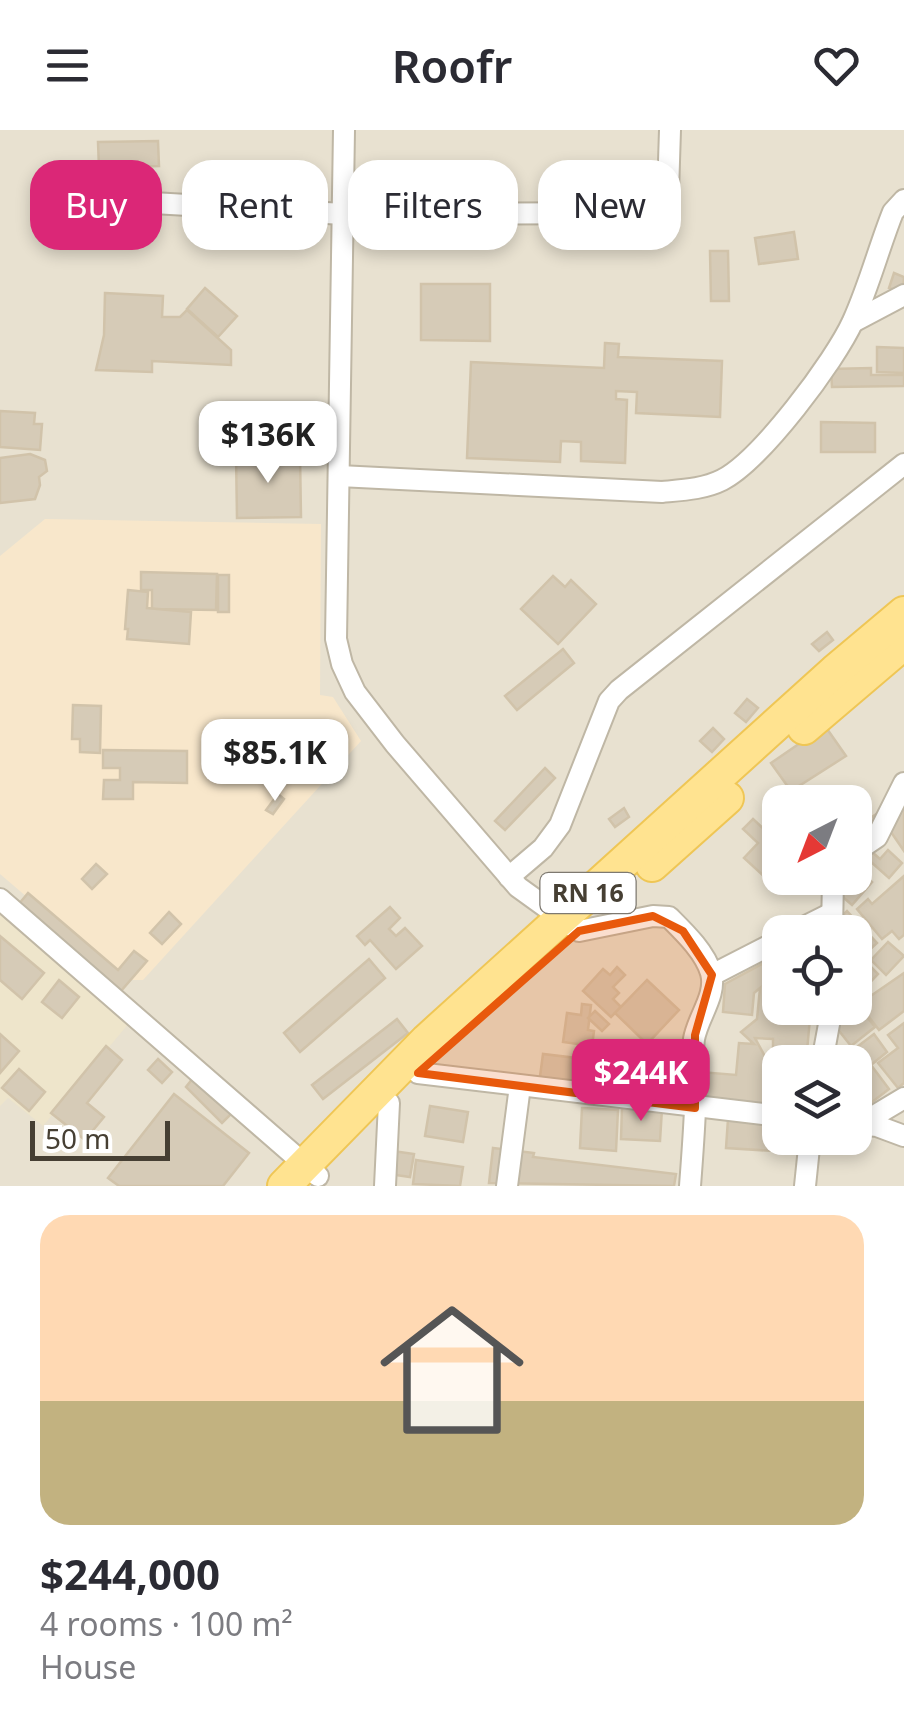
<!DOCTYPE html>
<meta charset="utf-8">
<style>
:root{--surface:#fff;--page:#f7f7f7;--text:#2b2b33;--muted:#7c7c81;--line:#e1e1e2;--accent:#db2777}
body{margin:0;font-family:"Noto Sans",sans-serif;background:var(--page);color:var(--text);height:100vh;display:flex;flex-direction:column;font-size:38px;white-space:nowrap}
*{box-sizing:border-box;margin:0}
p{font-size:32px;color:var(--muted)}
.icon{flex:none;width:55px;height:55px;fill:none;stroke:currentColor;stroke-width:2;stroke-linecap:round;stroke-linejoin:round}
.map{position:relative;height:1056px;overflow:hidden}
.drawer{display:flex;flex-direction:column;background:var(--surface);flex:1}
.drawer>*{flex:none}
.top-card{position:absolute;left:30px;top:30px;width:845px;height:90px;display:flex;gap:20px}
.needle{width:65px;rotate:222deg}
.tools{position:absolute;left:762px;top:655px;display:grid;gap:20px}
.tools a{display:grid;place-items:center;width:110px;height:110px;border-radius:20px;background:var(--surface);box-shadow:0 5px 15px #0003;font-size:50px}
.scale{position:absolute;left:30px;bottom:25px;width:140px;box-sizing:border-box;padding-left:10px;border:5px solid #463f33;border-top:0;font-size:28px;line-height:35px;white-space:nowrap;color:#463f33;-webkit-text-stroke:8px #fff;paint-order:stroke}
.price{position:absolute;translate:-50% -85px;padding:0 22px;border-radius:20px;background:#fff;color:#222;font-size:32px;line-height:65px;filter:drop-shadow(0 2px 5px #0008)}
.price::after{content:'';position:absolute;left:50%;top:60px;width:30px;height:22px;margin-left:-15px;background:inherit;clip-path:polygon(0 0,100% 0,50% 100%)}
.price.on{background:var(--accent);color:#fff}
ul{padding:0;list-style:none}
li{display:grid;align-content:center;gap:20px;height:530px;padding:0 40px}
li+li{border-top:2px solid var(--line)}
li span{display:grid;place-items:center;height:310px;border-radius:30px;color:#555}
li>.icon{margin-inline-start:auto}
span .icon{width:180px;height:180px;fill:#fffc;stroke-width:1}
li b{font-size:42px}
.tag{padding:0 35px;border-radius:30px;background:var(--surface);box-shadow:0 5px 15px #0003;font-size:35px;line-height:90px}
.tag.on{background:var(--accent);color:#fff}
header{display:flex;justify-content:space-between;align-items:center;height:130px;padding:0 40px;background:var(--surface);font-size:45px;font-weight:600}
.map>svg:first-child{display:block}
</style>
<header><svg class="icon" aria-label="menu" viewBox="0 0 24 24"><path d="M4 6h16M4 12h16M4 18h16"/></svg>Roofr<svg class="icon" aria-label="heart" viewBox="0 0 24 24"><path d="M12 20l-8-8c-3-5 5-10 8-4 3-6 11-1 8 4z"/></svg></header>
<div class="map">
<svg width="904" height="1056" viewBox="0 0 904 1056">
<rect width="100%" height="100%" fill="#f3efe3"/>
<path fill="#e8e1d0" fill-rule="evenodd" d="M0,0H904V1056H0ZM780,672H855V748H780ZM780,802H855V878H780ZM780,932H855V1008H780Z"/>
<path fill="#f8e7cb" d="M45,389L321,394L320,565L333,567L361,611L143,850H124L0,744V426Z"/>
<path fill="#eee5cb" d="M0,779L130,892L43,996L8,968L0,976Z"/>
<g fill="#d6cbb7" stroke="#d1c3aa" stroke-width="2.5">
<path d="M158,11L159,36L99,38L98,12Z"/>
<path d="M623,39L626,51L613,54L610,42Z"/>
<path d="M794,102L798,129L759,134L755,108Z"/>
<path d="M710,121H728L729,171H711Z"/>
<path d="M894,143L904,147L903,163L889,158Z"/>
<path d="M421,154H490V211L421,210Z"/>
<path d="M205,158L237,186L218,207L187,179Z"/>
<path d="M105,163L163,166L162,187H180L187,180L231,220V235L152,231V242L96,240L104,205Z"/>
<path d="M605,213L619,214L618,227L722,231L720,287L636,283L637,262L616,261V269L627,270L625,333L581,331V312L561,311L560,332L467,328L471,232L604,238Z"/>
<path d="M877,217L904,218V243L877,242Z"/>
<path d="M871,238V245H904V256L832,257L831,239Z"/>
<path d="M0,281L35,283L34,294H42L40,320L0,317Z"/>
<path d="M821,292L875,293V322H821Z"/>
<path d="M30,324L45,330L47,341L39,347L40,355L35,369L0,373V328Z"/>
<path d="M236,325H300L301,387L237,388Z"/>
<path d="M141,442L217,444L216,480L152,479V460H141Z"/>
<rect x="218" y="445" width="11" height="37"/>
<path d="M553,446L565,457L571,450L596,474L558,514L521,479Z"/>
<path d="M128,460L148,462L147,478L191,482L189,514L127,509L128,499H125Z"/>
<path d="M827,502L833,510L819,521L812,514Z"/>
<path d="M563,519L574,533L517,580L505,566Z"/>
<path d="M747,569L758,578L746,592L735,583Z"/>
<path d="M73,575L101,576L100,623L80,622V609H72Z"/>
<path d="M825,596L846,626L791,661L771,633Z"/>
<path d="M713,598L724,609L712,622L700,611Z"/>
<path d="M103,620L187,621V653L133,652V669H103L104,650H120V638H103Z"/>
<path d="M545,638L555,648L505,700L495,691Z"/>
<path d="M278,664L284,669L273,684L266,680Z"/>
<path d="M904,665V721L891,702L879,710L866,691Z"/>
<path d="M624,678L629,687L615,697L609,689Z"/>
<path d="M753,689L780,714V735L767,749L744,728L758,713L743,699Z"/>
<path d="M855,707L880,729L888,720L902,733L889,748L870,731L863,744L872,752L852,775L821,748H855Z"/>
<path d="M96,734L107,744L92,759L82,749Z"/>
<path d="M904,746V805L899,809L892,801L882,809L857,779L868,769L872,774Z"/>
<path d="M28,763L118,840L134,821L147,831L121,861L18,775Z"/>
<path d="M390,777L400,788L389,799L396,806L405,798L422,816L396,839L370,810L365,815L357,806Z"/>
<path d="M847,781L877,813L865,824L855,813V802H825Z"/>
<path d="M169,782L181,794L162,814L150,803Z"/>
<path d="M0,806L44,843L22,869L0,850Z"/>
<path d="M888,812L904,826L886,845L871,830Z"/>
<path d="M780,824V878H784V885L810,888L806,932H780V937L773,936V909L755,908L776,947H780V981L699,974L701,942L736,945L739,913L754,914L741,902L757,889L760,858L754,863L752,885L723,882L725,854Z"/>
<path d="M369,829L385,848L300,922L284,903Z"/>
<path d="M863,829L878,844L859,864L855,860V836Z"/>
<path d="M617,837L625,845L613,857L619,863L613,869L621,877L611,887L583,861L603,839L610,845Z"/>
<path d="M904,843V881L879,900L859,874Z"/>
<path d="M59,850L79,867L62,888L42,872Z"/>
<path d="M647,850L679,880L647,914L615,883Z"/>
<path d="M855,872L875,897L851,916L836,897L851,886L846,879L855,878Z"/>
<path d="M582,874L591,875L588,900L594,901L586,960L539,954L543,924L577,928L578,914L563,912L567,883L581,885Z"/>
<path d="M595,881L609,894L602,901L588,888Z"/>
<path d="M397,889L408,903L323,969L312,955Z"/>
<path d="M904,893V953L898,958L878,933L898,918L888,905Z"/>
<path d="M0,904L19,921L0,943Z"/>
<path d="M874,904L887,922L871,935L889,959L867,976L855,961V942L864,935L853,920Z"/>
<path d="M106,916L122,930L87,973L104,987L85,1010L51,983Z"/>
<path d="M847,918L856,926L850,932H834Z"/>
<path d="M158,929L172,942L162,953L148,940Z"/>
<path d="M19,939L45,962L29,981L2,958Z"/>
<path d="M193,948L232,983L222,993L186,957Z"/>
<path d="M174,964L249,1023L223,1056H119L108,1048Z"/>
<path d="M430,976L468,982L463,1012L425,1006Z"/>
<path d="M622,977L662,979L660,1011L621,1009Z"/>
<path d="M582,978L618,980L616,1021L580,1018Z"/>
<path d="M728,989L775,991L774,1021L726,1018Z"/>
<path d="M493,1018L534,1023L533,1027L676,1044L674,1056L489,1053Z"/>
<path d="M393,1021L414,1024L410,1047L389,1044Z"/>
<path d="M416,1030L463,1037L460,1056L413,1054Z"/>
</g>
<g fill="none" stroke-linecap="round" stroke-linejoin="round">
<defs>
<g id="street">
<path d="M344,0L336,509L342,534L355,562L395,614L518,757L579,801L653,786L669,787C684,802 705,822 711,843C717,866 698,886 694,909C691,932 695,955 695,979C694,1004 692,1030 690,1056"/>
<path d="M50,67L343,84L644,83L668,63L670,0"/>
<path d="M853,192L904,165"/>
<path d="M339,346L662,362C683,360 704,359 722,350C761,330 835,231 853,191C869,156 879,117 893,82L904,70"/>
<path d="M855,722L877,707L904,653"/>
<path d="M509,747L543,718L560,695L609,571L619,560L904,334"/>
<path d="M0,769L318,1046"/>
<path d="M794,802L832,783"/>
<path d="M832,802L833,748"/>
<path d="M712,845L780,810"/>
<path d="M822,932L832,878"/>
<path d="M418,943L780,986"/>
<path d="M858,994L877,996L904,1006"/>
<path d="M859,995L904,968"/>
<path d="M385,1056L389,973"/>
<path d="M507,1056L520,956"/>
<path d="M805,1056L810,1008"/>
</g>
<g id="primary">
<path d="M804,598L904,513"/>
<path d="M652,735L727,668"/>
<path d="M284,1056L427,910L835,541L904,483"/>
</g>
</defs>
<use href="#street" stroke="#bfb7a5" stroke-width="24"/>
<use href="#primary" stroke="#efc655" stroke-width="36"/>
<use href="#street" stroke="#fff" stroke-width="20"/>
<use href="#primary" stroke="#ffe390" stroke-width="32"/>
</g>
<path fill="#e8590c" fill-opacity="0.2" stroke="#e8590c" stroke-width="8" stroke-linejoin="round" d="M653,786L683,801L712,845L695,905V978L418,943L579,801Z"/>
<g text-anchor="middle" stroke-width="10" stroke-linejoin="round" paint-order="stroke">
<rect fill="#fff" stroke="#7e7970" stroke-width="2.5" x="540.5" y="743" width="95" height="40" rx="8"/>
<g font-size="25" font-weight="bold" fill="#463f33">
<text x="588" y="772">RN 16</text>
</g>
</g>
</svg>
<div class="tools">
<a><svg class="needle" viewBox="-14 -14 28 28"><path d="M0-13l5 13h-10z" fill="#e53935"/><path d="M0 13l5-13h-10z" fill="#7c7c81"/></svg></a>
<a><svg class="icon" aria-label="locate" viewBox="0 0 24 24"><circle cx="12" cy="12" r="6"/><path d="M12 2v4M12 18v4M2 12h4M18 12h4"/></svg></a>
<a><svg class="icon" aria-label="layers" viewBox="0 0 24 24"><path d="M12 4l9 5-9 5-9-5zM3 14l9 5 9-5"/></svg></a>
</div>
<div class="scale">50 m</div>
<b class="price" style="left:268px;top:356px">$136K</b>
<b class="price" style="left:275px;top:674px">$85.1K</b>
<b class="price on" style="left:641px;top:994px">$244K</b>
<div class="top-card">
<a class="tag on">Buy</a>
<a class="tag">Rent</a>
<a class="tag">Filters</a>
<a class="tag">New</a>
</div>
</div>
<section class="drawer">
<ul>
<li><span style="background:linear-gradient(#ffd9b3 60%,#c2b280 0)"><svg class="icon" aria-label="home" viewBox="0 0 24 24"><path d="M3 11l9-7 9 7M6 9v11h12V9"/></svg></span><div><b>$244,000</b><p>4 rooms · 100 m²</p><p>House</p></div></li>
</ul>
</section>
